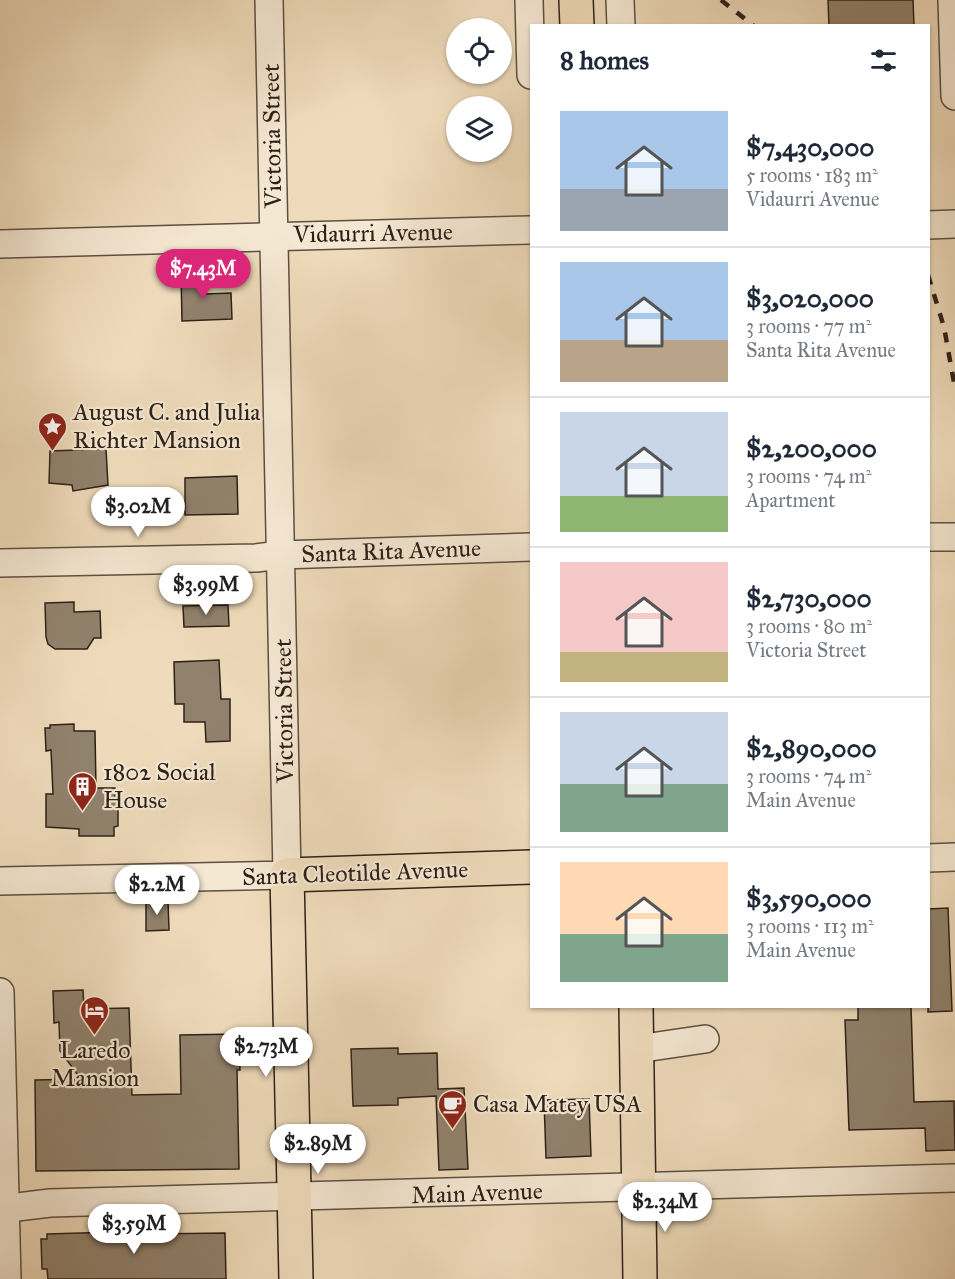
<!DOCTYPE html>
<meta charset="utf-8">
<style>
:root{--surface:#fff;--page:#f2f2f3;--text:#1f2937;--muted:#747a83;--line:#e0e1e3;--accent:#db2777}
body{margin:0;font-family:"IM FELL Great Primer",serif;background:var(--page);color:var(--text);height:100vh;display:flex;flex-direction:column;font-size:22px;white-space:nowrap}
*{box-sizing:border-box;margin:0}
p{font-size:20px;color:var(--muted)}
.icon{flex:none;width:33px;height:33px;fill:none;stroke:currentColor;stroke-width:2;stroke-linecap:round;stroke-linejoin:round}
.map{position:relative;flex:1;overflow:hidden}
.panel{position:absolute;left:530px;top:24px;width:400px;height:984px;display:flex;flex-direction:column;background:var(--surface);border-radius:0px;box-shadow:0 2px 4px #0004}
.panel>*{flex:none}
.controls{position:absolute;left:446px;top:18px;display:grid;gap:12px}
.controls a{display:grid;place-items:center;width:66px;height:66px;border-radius:50%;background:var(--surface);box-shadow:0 2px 4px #0004;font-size:30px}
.price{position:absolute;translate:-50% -51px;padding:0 14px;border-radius:21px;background:#fff;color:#222;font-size:20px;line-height:39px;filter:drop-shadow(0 2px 3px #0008)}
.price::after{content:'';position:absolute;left:50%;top:36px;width:18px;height:14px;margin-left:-9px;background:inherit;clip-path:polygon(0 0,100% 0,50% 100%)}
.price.on{background:var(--accent);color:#fff}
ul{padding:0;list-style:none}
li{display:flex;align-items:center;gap:18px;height:150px;padding:0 30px}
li+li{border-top:2px solid var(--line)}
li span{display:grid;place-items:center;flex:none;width:168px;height:120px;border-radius:0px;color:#555}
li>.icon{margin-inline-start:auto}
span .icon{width:72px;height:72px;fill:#fffc;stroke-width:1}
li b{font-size:26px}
h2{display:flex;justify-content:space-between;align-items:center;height:72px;padding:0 30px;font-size:26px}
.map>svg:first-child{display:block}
</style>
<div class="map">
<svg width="955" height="1279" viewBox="0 0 955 1279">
<rect width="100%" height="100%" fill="#efdbbb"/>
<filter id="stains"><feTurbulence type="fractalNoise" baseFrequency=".00333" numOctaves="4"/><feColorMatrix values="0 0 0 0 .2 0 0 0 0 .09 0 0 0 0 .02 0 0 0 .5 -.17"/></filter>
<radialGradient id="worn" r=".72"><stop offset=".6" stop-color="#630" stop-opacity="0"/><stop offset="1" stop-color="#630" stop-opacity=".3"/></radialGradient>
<g fill="#91826d" stroke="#2c2119" stroke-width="1.5">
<path d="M828,0H913L914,26H829Z"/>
<path d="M203,271L204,294L231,293L232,319L182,321L181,273Z"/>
<path d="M106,449L108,485L73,491L72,485L49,483L50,451Z"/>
<path d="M237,476L238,514L185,515V478Z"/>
<path d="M74,602V612L100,611L101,638H94L87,649H55L48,644L46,637L45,603Z"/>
<path d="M228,605L229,626L184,627L183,606Z"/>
<path d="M219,660L221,699H230V741L206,742L205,722H184V704H175L174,662Z"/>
<path d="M74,724V731H95L96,788H115V796H118V826L114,827V836H79V829L46,827V794H53L51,750L46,751L45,728H50V725Z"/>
<path d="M168,901L169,930L146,931V902Z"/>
<path d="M948,908L952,1011L928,1012V909Z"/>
<path d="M83,990L84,1009L129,1008L132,1095L181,1094L180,1035L239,1034L240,1070H237L239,1169L36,1171L35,1080L81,1079L60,1051L59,1022L54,1023L53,991Z"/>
<path d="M858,1006H911L914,1102L954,1101L955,1150L926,1151L925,1128L849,1130L845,1020H858Z"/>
<path d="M398,1048V1054L437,1053L438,1089L464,1088L468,1169L439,1170L436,1096L398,1098V1105L353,1106L351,1049Z"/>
<path d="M589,1099L591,1156L546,1158L544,1100Z"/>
<path d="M150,1226V1234L225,1233L226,1279H48L47,1269H42L41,1239H47V1234L115,1232V1227Z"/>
</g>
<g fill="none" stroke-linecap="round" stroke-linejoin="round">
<defs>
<g id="minor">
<path d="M529,0L531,75"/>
<path d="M620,0L621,26"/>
<path d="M952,0L955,96"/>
<path d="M928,225L955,224"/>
<path d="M0,244L531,230"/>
<path d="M928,537H955"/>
<path d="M0,563L256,558L280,555L531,547"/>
<path d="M928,858L955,857"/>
<path d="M0,881L287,875L269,0"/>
<path d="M0,992L7,1279"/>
<path d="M637,1049L705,1039"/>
<path d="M0,1209L50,1203L955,1178"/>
</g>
<g id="major">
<path d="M576,0L577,26"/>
<path d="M636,1006L640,1279"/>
<path d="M296,1279L287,875L531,867"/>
</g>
</defs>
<use href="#minor" stroke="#5d5042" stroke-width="30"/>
<use href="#major" stroke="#2c2119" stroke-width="36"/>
<use href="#minor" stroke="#f5e8d3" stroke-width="27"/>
<use href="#major" stroke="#efdbbb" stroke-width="33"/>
<g stroke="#2c2119" stroke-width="4.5" stroke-dasharray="10 10" stroke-linecap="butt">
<path d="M721,0L754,26"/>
<path d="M928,275L944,327L955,388"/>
</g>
</g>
<defs>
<symbol id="sight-pin" viewBox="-11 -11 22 30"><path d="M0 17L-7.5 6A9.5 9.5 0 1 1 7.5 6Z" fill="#8f2418" stroke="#f5e8d3"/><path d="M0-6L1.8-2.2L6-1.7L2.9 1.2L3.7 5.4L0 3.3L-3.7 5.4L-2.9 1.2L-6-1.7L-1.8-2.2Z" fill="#fff"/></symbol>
<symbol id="building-pin" viewBox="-11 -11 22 30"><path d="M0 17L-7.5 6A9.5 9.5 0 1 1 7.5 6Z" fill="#8f2418" stroke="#f5e8d3"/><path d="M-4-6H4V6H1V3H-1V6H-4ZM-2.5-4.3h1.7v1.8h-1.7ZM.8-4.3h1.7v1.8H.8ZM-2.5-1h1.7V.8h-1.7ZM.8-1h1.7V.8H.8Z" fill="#fff"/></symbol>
<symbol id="hotel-pin" viewBox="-11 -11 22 30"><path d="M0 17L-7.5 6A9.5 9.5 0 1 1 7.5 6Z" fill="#8f2418" stroke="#f5e8d3"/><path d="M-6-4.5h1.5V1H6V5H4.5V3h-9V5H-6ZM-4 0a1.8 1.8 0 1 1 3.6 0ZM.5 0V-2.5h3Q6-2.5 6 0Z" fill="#fff"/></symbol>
<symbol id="cafe-pin" viewBox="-11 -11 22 30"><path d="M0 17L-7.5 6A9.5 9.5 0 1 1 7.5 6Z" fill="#8f2418" stroke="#f5e8d3"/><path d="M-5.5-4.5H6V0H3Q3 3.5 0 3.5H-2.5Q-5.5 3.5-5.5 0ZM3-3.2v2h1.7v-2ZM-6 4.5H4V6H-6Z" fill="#fff"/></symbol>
</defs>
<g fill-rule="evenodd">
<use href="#sight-pin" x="36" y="410" width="33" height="45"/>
<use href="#building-pin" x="66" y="770" width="33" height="45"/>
<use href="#hotel-pin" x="78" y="994" width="33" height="45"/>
<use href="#cafe-pin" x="436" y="1088" width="33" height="45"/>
</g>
<g text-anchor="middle" stroke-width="4.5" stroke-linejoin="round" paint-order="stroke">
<g font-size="24" fill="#2c2119" stroke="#f5e8d3">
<text transform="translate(272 136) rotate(-91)" y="8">Victoria Street</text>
<text transform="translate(373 233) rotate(-1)" y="8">Vidaurri Avenue</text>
<text transform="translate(391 551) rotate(-2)" y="8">Santa Rita Avenue</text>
<text transform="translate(284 711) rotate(-91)" y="8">Victoria Street</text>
<text transform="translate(355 873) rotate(-2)" y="8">Santa Cleotilde Avenue</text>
<text transform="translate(477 1193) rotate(-2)" y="8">Main Avenue</text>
</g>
<g font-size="24" fill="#2c2119" stroke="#f5e8d3" text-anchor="start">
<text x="73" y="420">August C. and Julia<tspan x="73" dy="28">Richter Mansion</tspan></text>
<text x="103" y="780">1802 Social<tspan x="103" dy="28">House</tspan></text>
<text x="95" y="1058" text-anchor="middle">Laredo<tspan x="95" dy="28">Mansion</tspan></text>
<text x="473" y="1112">Casa Matey USA</text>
</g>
</g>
<rect width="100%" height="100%" filter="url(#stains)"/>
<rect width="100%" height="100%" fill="url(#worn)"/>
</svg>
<div class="controls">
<a><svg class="icon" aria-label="locate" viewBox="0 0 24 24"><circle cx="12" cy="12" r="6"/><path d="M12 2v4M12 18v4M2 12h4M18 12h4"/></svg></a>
<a><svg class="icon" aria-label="layers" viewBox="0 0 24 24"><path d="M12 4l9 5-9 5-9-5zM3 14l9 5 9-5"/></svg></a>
</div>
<b class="price on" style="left:203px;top:300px">$7.43M</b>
<b class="price" style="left:138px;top:538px">$3.02M</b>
<b class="price" style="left:206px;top:616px">$3.99M</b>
<b class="price" style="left:157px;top:916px">$2.2M</b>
<b class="price" style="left:266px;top:1078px">$2.73M</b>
<b class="price" style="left:318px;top:1175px">$2.89M</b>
<b class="price" style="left:665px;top:1233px">$2.34M</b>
<b class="price" style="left:134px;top:1255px">$3.59M</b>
<section class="panel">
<h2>8 homes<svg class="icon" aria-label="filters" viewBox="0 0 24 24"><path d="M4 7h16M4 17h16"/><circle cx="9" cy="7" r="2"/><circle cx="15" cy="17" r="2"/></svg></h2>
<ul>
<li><span style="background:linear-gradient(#a9c7e8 65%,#9aa5b1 0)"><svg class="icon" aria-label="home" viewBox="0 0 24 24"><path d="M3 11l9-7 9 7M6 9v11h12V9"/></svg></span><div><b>$7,430,000</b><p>5 rooms · 183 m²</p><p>Vidaurri Avenue</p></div></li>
<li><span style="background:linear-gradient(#a9c7e8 65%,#b9a48a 0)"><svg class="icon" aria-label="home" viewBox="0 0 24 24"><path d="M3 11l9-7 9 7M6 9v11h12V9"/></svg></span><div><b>$3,020,000</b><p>3 rooms · 77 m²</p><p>Santa Rita Avenue</p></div></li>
<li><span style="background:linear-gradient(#c9d6e8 70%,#8fb573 0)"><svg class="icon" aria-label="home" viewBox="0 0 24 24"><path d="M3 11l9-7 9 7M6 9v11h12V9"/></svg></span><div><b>$2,200,000</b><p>3 rooms · 74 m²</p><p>Apartment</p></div></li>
<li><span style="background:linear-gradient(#f6c9c9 75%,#c2b280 0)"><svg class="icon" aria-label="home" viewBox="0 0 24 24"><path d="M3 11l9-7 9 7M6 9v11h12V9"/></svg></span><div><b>$2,730,000</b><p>3 rooms · 80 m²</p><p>Victoria Street</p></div></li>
<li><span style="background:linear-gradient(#c9d6e8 60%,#7fa58c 0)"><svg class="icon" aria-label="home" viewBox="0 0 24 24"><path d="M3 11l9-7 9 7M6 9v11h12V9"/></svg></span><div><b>$2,890,000</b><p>3 rooms · 74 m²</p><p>Main Avenue</p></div></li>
<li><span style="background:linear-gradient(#ffd9b3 60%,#7fa58c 0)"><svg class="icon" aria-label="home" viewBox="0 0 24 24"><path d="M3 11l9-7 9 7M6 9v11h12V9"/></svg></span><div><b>$3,590,000</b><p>3 rooms · 113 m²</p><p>Main Avenue</p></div></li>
</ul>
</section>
</div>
